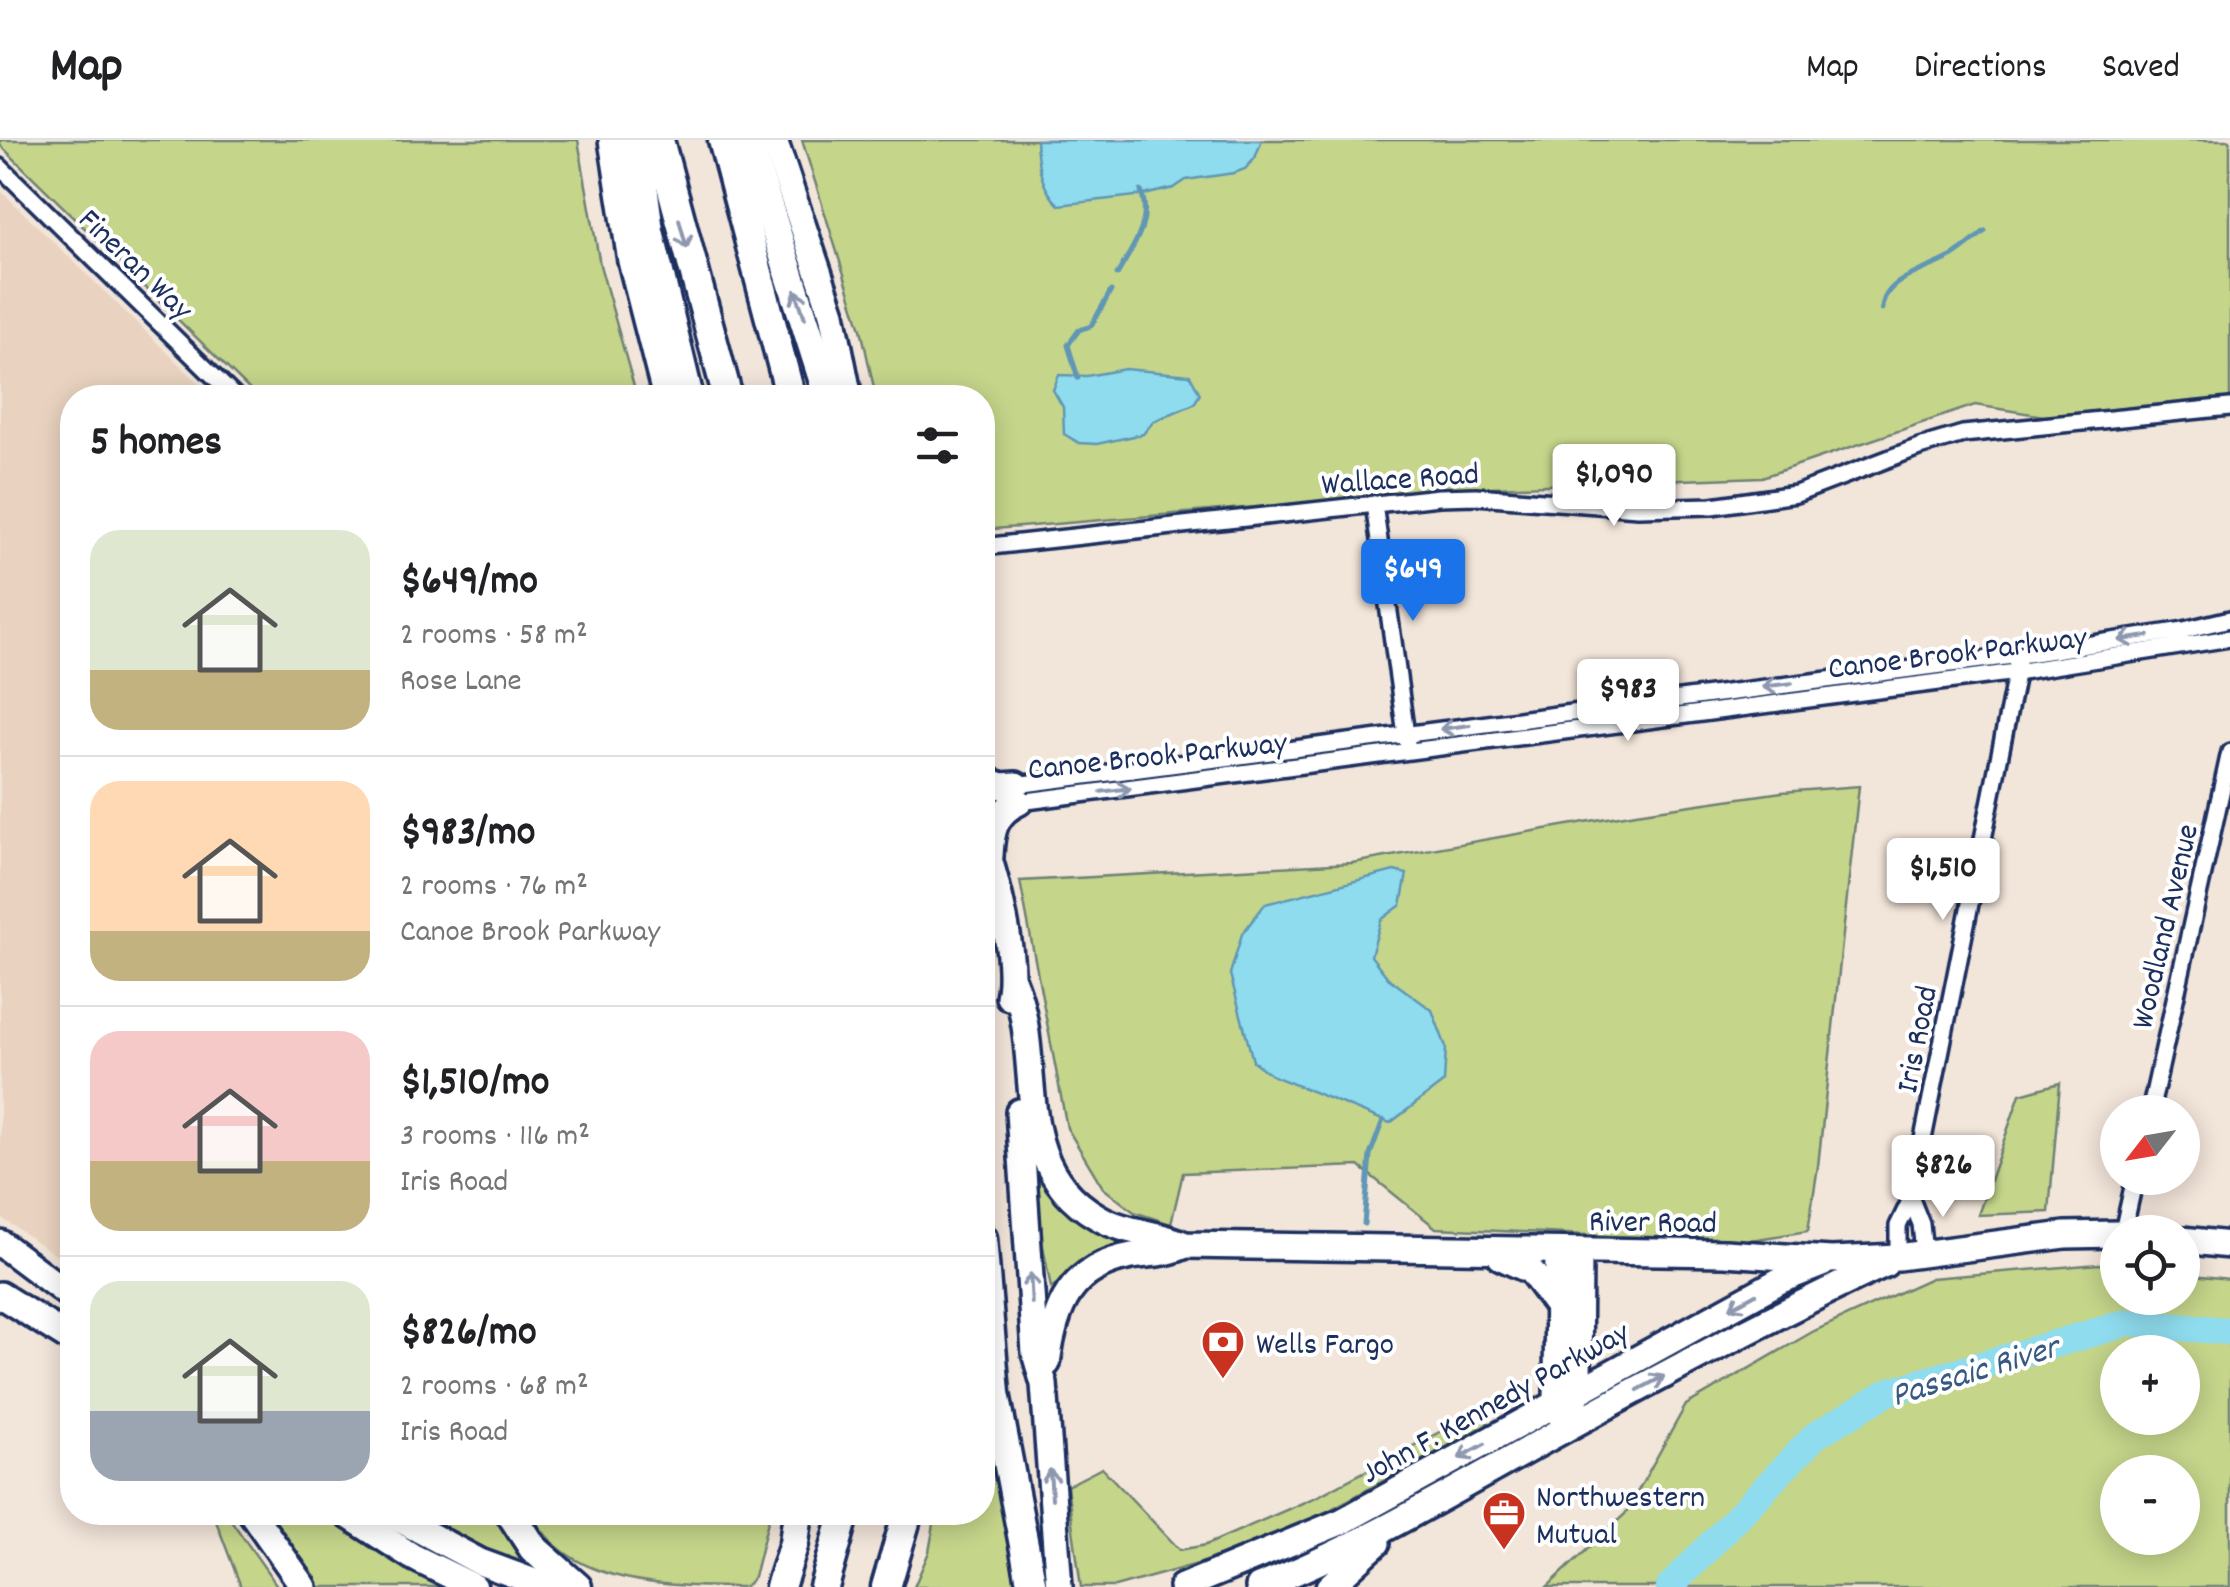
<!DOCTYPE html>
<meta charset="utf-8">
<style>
:root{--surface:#fff;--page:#f6f6f6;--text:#202124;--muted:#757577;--line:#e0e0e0;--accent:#1a73e8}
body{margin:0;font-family:Dekko,sans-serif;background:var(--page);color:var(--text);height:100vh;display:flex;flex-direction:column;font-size:38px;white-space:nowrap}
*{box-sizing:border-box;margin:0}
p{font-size:32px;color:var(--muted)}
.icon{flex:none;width:55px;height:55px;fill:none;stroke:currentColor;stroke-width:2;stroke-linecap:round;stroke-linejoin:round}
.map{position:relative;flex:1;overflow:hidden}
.sheet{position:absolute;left:60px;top:245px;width:935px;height:1140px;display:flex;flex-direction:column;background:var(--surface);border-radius:40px;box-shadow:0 5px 25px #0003}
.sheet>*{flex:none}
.needle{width:65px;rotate:239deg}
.controls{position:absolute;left:2100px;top:955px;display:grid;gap:20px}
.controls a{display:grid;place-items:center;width:100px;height:100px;border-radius:50%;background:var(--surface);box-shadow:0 5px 25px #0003;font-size:50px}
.price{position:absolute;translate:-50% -85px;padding:0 22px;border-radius:10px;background:#fff;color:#222;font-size:32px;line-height:65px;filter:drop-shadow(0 2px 5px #0008)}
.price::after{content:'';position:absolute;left:50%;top:60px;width:30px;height:22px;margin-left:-15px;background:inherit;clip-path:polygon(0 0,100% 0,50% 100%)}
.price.selected{background:var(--accent);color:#fff}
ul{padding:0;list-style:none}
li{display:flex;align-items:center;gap:30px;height:250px;padding:0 30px}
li+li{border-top:2px solid var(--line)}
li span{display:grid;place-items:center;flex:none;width:280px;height:200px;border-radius:30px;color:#555}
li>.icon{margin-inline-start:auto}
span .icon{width:120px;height:120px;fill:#fffc;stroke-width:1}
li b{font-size:42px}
h2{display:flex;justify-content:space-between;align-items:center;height:120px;padding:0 30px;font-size:42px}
header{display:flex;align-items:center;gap:60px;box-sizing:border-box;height:140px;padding:0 50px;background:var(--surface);border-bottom:2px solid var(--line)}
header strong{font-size:48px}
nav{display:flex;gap:55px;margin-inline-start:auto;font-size:35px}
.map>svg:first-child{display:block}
</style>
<header>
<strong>Map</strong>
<nav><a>Map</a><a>Directions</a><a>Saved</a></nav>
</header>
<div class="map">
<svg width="2230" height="1447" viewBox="0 0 2230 1447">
<rect width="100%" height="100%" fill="#f2e5da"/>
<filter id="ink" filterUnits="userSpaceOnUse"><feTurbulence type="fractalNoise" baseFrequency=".01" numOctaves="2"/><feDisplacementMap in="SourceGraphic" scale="20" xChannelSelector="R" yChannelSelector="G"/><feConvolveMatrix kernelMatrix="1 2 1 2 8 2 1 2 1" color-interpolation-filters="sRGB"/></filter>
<g filter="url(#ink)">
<path fill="#e9d3c0" d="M0,50L213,257L72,258V1126L0,1077Z"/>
<g fill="#c5d58a" stroke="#708274" stroke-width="2.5" fill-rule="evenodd">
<path d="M0,0H578L600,125L637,257H257L0,5Z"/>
<path d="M802,0H2230V260L2044,276L1975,265L1762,337L1492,347L983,390L982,258L876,257L861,189Z"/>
<path d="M1859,646L1818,1026L1808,1091L1738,1102L1436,1088L1359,1026L1183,1033L1171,1084L1134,1072L1103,1048L1067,988L1020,741L1352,723L1636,673L1782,652Z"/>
<path d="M2060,943L2049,1072L1978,1075L2020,954Z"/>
<path d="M1029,995L1036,1018L1137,1103L1092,1118L1051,1148L1039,1085Z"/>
<path d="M2099,1124L2117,1126L2118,1158H2182L2183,1134L2230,1139V1447H1547L1625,1374L1686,1265L1814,1191L1931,1138ZM2118,1212H2182V1278H2118ZM2118,1332H2182V1398H2118Z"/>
<path d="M983,1228L1016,1447H914L929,1412L936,1373L982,1372Z"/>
<path d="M1474,1274L1489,1284L1322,1374L1201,1423L1115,1447H1081L1067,1346L1102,1328L1180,1410L1206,1405L1316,1357Z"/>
<path d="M213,1373H226L278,1447H241Z"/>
<path d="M264,1373H319L386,1415L449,1447H317Z"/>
<path d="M409,1373H501L532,1425L529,1430L502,1421Z"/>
<path d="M532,1373V1372L770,1373L754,1437L745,1447C674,1447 565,1447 532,1373Z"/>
</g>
<g fill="#8fdcee" stroke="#6197b4" stroke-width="2.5">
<path d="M1036,0H1261V2L1255,18L1245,29L1234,33L1186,40L1174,48L1144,55L1059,65C1041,49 1037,23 1036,0Z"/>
<path d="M1125,229L1190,235L1200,254L1194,264L1154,281L1143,294L1097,304L1079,303L1064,294L1063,267L1053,250L1059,235L1087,236Z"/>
<path d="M1394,731L1407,734L1401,765L1381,780L1371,816L1388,838L1432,870L1446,907L1444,942L1390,983L1271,935L1253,921L1230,834L1242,794L1265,764Z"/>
</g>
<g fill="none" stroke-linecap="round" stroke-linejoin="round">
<g stroke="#6197b4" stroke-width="5">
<path d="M1117,135C1132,108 1153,82 1141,51"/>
<path d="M1882,169C1883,138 1929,130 1951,117C1963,110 1974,100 1985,91"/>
<path d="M1078,238L1068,205L1079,190L1091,186L1111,151"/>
<path d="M1364,1084L1370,1015L1383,980"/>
</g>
<path stroke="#8fdcee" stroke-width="28" d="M1670,1447L1816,1295L1888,1252L2127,1183L2230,1191"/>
<defs>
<g id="street">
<path d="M0,27L236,258"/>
<path d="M1374,364L1407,602"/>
<path d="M982,407L1439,357L1476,356L1638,368L1712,366L1796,354L1919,307L1963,294L2230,267"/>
<path d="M2230,479L2184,490L2020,515L1016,645L1019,662L2016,532L2230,498"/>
<path d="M2150,972L2230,612"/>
<path d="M1911,1059L1921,1084L1924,1113"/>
<path d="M2123,1092L2135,1038"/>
<path d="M1898,1117V1086L1911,1059L2018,524"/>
</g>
<g id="primary">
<path d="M612,0L631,121L666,258"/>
<path d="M774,0L832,173L849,258"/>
<path d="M982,638L1002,646L1016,645"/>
<path d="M982,696C995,736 1018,818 1009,857"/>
<path d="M990,716C991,692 994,673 1019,662"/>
<path d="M1013,841C1046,920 1006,1024 1098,1077C1125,1093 1157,1092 1185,1105L1725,1113L1831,1120L1898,1117L2065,1095L2118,1094"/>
<path d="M1019,972L1035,1213L1044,1244L1059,1447"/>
<path d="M2182,1100L2230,1105"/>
<path d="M0,1103L72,1157"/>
<path d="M1558,1112L1557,1264L1561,1276"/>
<path d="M1501,1117L1531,1131L1557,1166"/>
<path d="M0,1155L72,1200"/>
<path d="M1047,1223C1055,1166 1070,1127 1132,1116C1150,1113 1168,1114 1185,1105"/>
<path d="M1573,1265L1578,1252L1579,1111"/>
<path d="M251,1372L304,1447"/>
<path d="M343,1372L413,1417L474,1447"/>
<path d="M386,1372L480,1422L548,1447"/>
<path d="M1182,1447L1343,1381L1779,1141L1822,1124"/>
<path d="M1259,1447C1366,1405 1464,1344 1565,1289C1670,1231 1776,1174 1885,1124"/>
<path d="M1329,1447L1377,1403"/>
</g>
<g id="highway">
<path d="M637,0L649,91L689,258"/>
<path d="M659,0L728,258"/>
<path d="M723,0L791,258"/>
<path d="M747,0L829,258"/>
<path d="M982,1098L995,1253L1032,1447"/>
<path d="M510,1372L533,1408L577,1447"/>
<path d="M780,1447L794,1403L798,1372"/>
<path d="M824,1447L845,1372"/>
<path d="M886,1447L908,1372"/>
</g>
</defs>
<use href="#street" stroke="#1b2f5e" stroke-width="22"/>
<use href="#primary" stroke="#1b2f5e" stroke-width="32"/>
<use href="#highway" stroke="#1b2f5e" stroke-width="35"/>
<use href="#street" stroke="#fff" stroke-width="15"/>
<use href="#primary" stroke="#fff" stroke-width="25"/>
<use href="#highway" stroke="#fff" stroke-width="28"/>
</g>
<defs><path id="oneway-shaft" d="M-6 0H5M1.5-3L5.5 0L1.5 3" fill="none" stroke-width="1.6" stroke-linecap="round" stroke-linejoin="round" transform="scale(2.5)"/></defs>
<g stroke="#8d97ae">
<use href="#oneway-shaft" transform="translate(683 94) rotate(75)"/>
<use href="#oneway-shaft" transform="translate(800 164) rotate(-109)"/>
<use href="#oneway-shaft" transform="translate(2134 498) rotate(171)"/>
<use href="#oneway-shaft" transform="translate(1777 545) rotate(173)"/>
<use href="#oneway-shaft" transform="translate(1455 587) rotate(172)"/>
<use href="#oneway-shaft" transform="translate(1116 650) rotate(-7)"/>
<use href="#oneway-shaft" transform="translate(1031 1148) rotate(-93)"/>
<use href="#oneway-shaft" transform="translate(1743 1161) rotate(151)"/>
<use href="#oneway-shaft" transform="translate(1651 1243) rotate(-28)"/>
<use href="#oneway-shaft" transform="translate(1472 1311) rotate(151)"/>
<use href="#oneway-shaft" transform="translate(1051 1344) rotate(-94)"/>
</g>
</g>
<defs>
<symbol id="bank-pin" viewBox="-11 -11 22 30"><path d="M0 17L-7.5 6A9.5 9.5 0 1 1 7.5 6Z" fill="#c8321e" stroke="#fff"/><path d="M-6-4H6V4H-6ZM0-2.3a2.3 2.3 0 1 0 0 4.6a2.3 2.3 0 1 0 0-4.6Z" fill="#fff"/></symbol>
<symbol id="office-pin" viewBox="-11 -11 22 30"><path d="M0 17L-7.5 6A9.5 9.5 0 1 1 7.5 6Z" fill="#c8321e" stroke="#fff"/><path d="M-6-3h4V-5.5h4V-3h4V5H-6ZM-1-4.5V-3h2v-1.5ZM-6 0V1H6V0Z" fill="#fff"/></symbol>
</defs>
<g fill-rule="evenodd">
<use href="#bank-pin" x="1198" y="1177" width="50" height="68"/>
<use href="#office-pin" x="1479" y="1348" width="50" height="68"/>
</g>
<g text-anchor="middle" stroke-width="8" stroke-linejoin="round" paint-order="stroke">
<g font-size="32" fill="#1b2f5e" stroke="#fff">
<text transform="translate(137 123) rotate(44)" y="11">Fineran Way</text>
<text transform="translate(1400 337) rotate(-4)" y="11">Wallace Road</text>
<text transform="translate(1957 511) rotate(-7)" y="11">Canoe Brook Parkway</text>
<text transform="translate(1157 614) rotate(-6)" y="11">Canoe Brook Parkway</text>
<text transform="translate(2163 786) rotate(-77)" y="11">Woodland Avenue</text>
<text transform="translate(1915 899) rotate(-79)" y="11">Iris Road</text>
<text transform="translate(1653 1080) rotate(1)" y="11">River Road</text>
<text transform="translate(1494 1261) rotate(-29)" y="11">John F. Kennedy Parkway</text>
</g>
<g font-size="32" fill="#1b2f5e" stroke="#fff" text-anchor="start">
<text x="1256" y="1213">Wells Fargo</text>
<text x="1536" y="1366">Northwestern<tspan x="1536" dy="37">Mutual</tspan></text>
</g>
<g font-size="35" font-style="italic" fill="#385a82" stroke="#fff">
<text transform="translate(1974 1229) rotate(-17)" y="12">Passaic River</text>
</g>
</g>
</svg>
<div class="controls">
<a><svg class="needle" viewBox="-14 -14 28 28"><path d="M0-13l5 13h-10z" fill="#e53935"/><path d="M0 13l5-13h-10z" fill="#757577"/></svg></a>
<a><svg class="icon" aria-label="locate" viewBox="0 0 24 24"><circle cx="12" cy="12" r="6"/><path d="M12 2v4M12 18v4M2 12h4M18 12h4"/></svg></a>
<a>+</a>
<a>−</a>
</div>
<b class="price" style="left:1614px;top:389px">$1,090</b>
<b class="price selected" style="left:1413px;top:484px">$649</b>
<b class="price" style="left:1628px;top:604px">$983</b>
<b class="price" style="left:1943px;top:783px">$1,510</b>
<b class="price" style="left:1943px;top:1080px">$826</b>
<section class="sheet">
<h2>5 homes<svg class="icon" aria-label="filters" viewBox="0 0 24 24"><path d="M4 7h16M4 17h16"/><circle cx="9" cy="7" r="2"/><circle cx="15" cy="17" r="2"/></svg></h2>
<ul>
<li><span style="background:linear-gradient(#dfe7d0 70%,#c2b280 0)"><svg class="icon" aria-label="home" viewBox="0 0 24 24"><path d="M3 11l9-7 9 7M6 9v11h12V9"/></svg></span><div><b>$649/mo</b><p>2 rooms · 58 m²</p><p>Rose Lane</p></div></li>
<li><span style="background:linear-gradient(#ffd9b3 75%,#c2b280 0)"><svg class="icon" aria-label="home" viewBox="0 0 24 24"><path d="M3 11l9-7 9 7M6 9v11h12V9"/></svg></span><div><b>$983/mo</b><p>2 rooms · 76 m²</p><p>Canoe Brook Parkway</p></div></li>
<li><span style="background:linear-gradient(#f6c9c9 65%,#c2b280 0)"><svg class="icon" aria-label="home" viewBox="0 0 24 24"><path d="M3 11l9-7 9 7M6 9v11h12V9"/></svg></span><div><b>$1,510/mo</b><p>3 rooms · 116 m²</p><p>Iris Road</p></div></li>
<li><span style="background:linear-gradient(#dfe7d0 65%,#9aa5b1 0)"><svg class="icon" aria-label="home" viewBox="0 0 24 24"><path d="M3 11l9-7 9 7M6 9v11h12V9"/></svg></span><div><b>$826/mo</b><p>2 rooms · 68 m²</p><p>Iris Road</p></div></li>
</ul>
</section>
</div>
